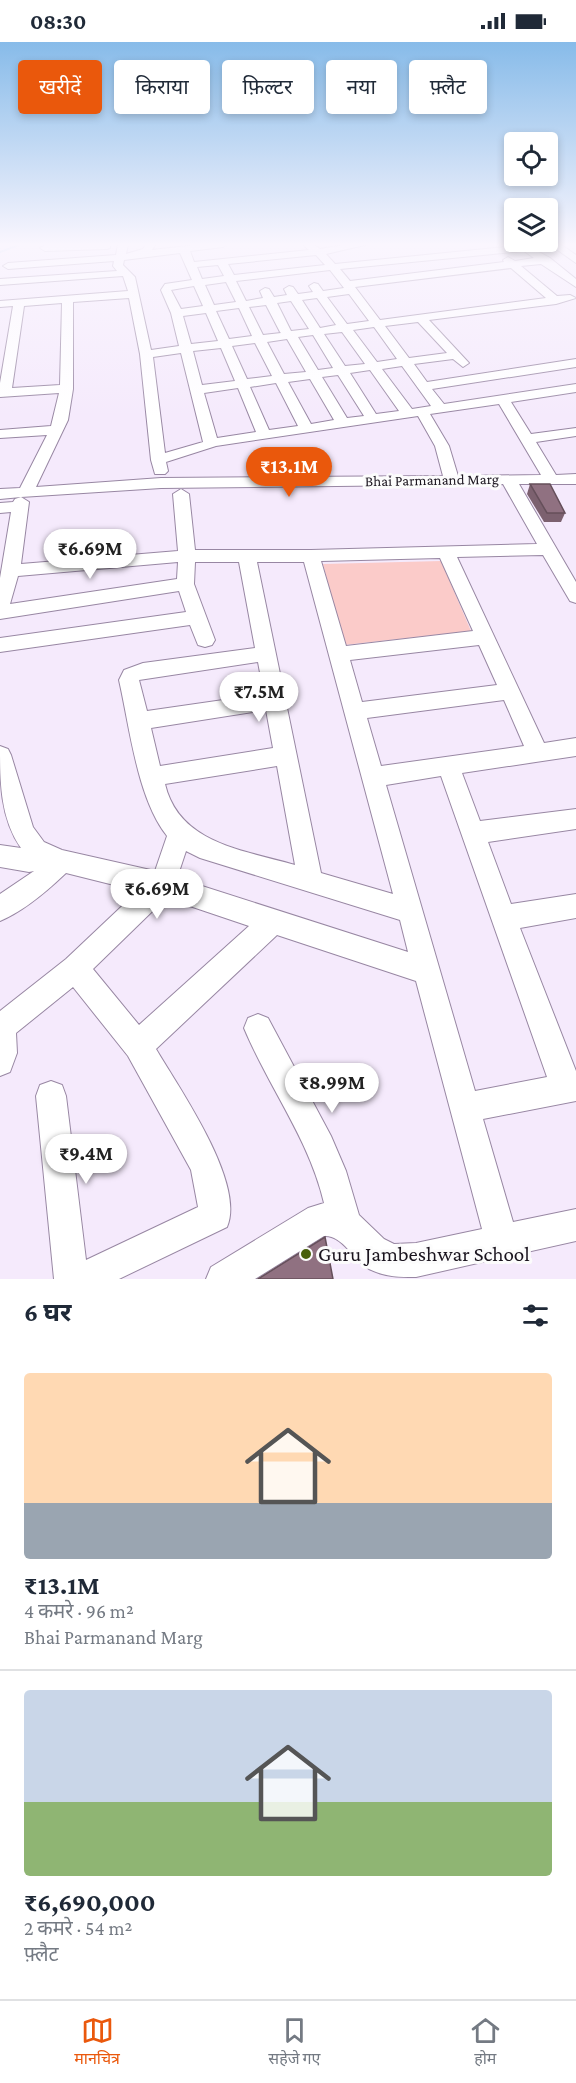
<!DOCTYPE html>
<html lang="hi">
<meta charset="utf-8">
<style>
:root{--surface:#fff;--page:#f6f6f7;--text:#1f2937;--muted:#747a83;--line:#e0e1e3;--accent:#ea580c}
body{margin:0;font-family:"Crimson Pro","Noto Sans Devanagari",serif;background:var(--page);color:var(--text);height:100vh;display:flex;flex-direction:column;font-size:22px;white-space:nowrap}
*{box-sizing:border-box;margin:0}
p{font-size:20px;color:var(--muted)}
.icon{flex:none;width:33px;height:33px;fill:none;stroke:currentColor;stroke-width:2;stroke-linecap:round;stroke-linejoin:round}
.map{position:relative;height:1237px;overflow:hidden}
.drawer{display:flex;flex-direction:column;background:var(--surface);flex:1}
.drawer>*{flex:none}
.hud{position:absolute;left:18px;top:18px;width:540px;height:54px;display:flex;gap:12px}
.controls{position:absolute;left:504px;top:90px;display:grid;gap:12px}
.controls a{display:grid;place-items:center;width:54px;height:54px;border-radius:6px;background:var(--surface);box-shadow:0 3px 9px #0003;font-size:30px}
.price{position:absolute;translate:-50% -51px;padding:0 14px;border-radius:21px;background:#fff;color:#222;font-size:20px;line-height:39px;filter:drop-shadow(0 2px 3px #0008)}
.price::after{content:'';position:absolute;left:50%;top:36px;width:18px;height:14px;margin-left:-9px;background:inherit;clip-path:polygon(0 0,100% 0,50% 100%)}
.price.on{background:var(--accent);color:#fff}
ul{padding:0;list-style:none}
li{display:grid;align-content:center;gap:12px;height:318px;padding:0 24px}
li+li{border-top:2px solid var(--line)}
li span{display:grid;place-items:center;height:186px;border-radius:6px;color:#555}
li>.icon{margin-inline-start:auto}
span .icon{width:108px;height:108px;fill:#fffc;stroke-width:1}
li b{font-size:26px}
h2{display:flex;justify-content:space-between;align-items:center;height:72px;padding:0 24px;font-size:26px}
.chip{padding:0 21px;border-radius:6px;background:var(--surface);box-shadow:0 3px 9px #0003;font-size:21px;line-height:54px}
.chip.on{background:var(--accent);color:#fff}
.status{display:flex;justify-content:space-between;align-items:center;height:42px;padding:0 30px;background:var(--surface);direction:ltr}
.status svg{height:16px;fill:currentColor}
.dock{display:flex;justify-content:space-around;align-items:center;height:84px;border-top:2px solid var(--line);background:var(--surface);font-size:16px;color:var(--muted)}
.dock a{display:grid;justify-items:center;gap:3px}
.dock .on{color:var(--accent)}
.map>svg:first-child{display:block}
</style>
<div class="status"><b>08:30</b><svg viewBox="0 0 49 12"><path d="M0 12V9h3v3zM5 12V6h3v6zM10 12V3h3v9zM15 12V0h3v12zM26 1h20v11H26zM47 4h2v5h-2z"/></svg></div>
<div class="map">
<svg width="576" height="1237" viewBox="0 0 576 1237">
<rect width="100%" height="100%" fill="#f5eafc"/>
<path fill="#fbcbc9" d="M441,519L471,589L344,603L323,522Z"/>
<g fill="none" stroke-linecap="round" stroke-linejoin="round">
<path stroke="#97c5eb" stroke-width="2" d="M0,210L21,202"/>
<defs>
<g id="minor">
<path d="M110,202V206L107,207L45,209L40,206L45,203Z"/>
<path d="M118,202H128L126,212L143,207L146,202H156L152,208L204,202H228L223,205L190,209L194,220L309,208L302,202H313L320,207L349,202H369L326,212L335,222L526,203L550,216L576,237V245L541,222L521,224L557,254L570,253L576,256L556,262L429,278L469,321L463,325L453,317L414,322L427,340L576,317V325L432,347L444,362L576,342V350L511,360L531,392L576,386V394L536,400L556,433L576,432V442H519L576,540V561L570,559L543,513L457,515L544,701L576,696V714L462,731L480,779L576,767V787L488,800L511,862L576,852V876L520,886L576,1029V1059L483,1077L513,1180L576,1167V1199L416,1235C399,1235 385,1235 369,1227C353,1218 343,1193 324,1194L255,1237H206L211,1225L308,1166L324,1161C309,1097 269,1046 244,986L248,976L258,972L268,976L331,1094L346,1129L359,1173L384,1197L394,1202L416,1201L482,1187L416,939L277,893L156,1007C179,1046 246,1141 227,1185L119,1237H54L36,1054L40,1043L51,1039L62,1043L66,1054L86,1218L198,1165L191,1128L128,1014L73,945L16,991L17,1011L10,1030L0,1034V969L66,917L138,849L66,831C47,849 24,869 0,879V852L34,829L29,830L0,825V803L21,806C0,776 0,739 0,704L8,707L11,713L33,785L44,800L62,808L155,829L167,794C137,756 130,686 119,638L124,628L143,621L255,606L239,520H195L194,542L215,598L212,603L205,605L198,603L190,583L0,610V596L186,570L179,549L0,577V536L11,470L0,471V461L13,460L15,457L21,455L0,457V447L20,446L47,393L0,396V388L51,384L59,351L0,355V341L13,264L0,265V259L128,249L123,234L0,243V237L117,229L113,224L114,219L8,227L3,224L8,221L116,213ZM524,209L534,216L515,219L508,215L503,218L504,220L350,239L340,227ZM180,211L192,238L165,242L161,248L171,271L179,304L151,308L135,235L123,223L124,218ZM316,213L325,223L234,233L228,222ZM218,223L224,234L202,237L197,225ZM511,226L546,256L380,278L355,245ZM330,228L344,246L323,249L318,242L314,241L309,244L313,250L298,252L293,245L289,244L284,247L287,253L274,255L269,247L265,246L260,249L263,256L246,259L236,239ZM226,240L236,260L214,263L205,243ZM194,244L203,264L181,267L171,248ZM349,252L369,279L347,282L327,255ZM129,256L140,312L151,418L155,432H165L168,429L166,420L216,404L418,374L435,404L443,434L161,436L36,445L68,378L73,347V260ZM317,256L336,283L320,286L302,258ZM291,259L309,287L291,289L277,261ZM62,261L60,343L12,346L24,264ZM266,263L280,290L281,291L263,293L249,265ZM239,266L252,294L229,297L216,269ZM206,271L218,299L191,302L183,274ZM418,280L447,311L409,316L385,284ZM374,285L397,317L377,320L353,288ZM342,290L365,322L345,324L324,292ZM313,293L333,326L318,328L298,295ZM287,297L306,330L284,332L267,300ZM255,301L272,334L247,337L232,304ZM221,306L235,339L202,343L193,309ZM181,311L203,400L165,411L153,315ZM402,324L431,364L412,367L382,327ZM370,328L399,369L376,372L350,331ZM338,333L364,374L347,376L322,335ZM310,337L334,378L311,382L288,340ZM276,341L298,384L269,388L250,345ZM238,346L256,390L217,396L204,351ZM499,362L541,433L458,434L449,404L430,372ZM503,442L537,502L311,508H195L189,452L181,447L173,452L178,509L21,522L29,460L21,455L161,446ZM440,516L473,589L346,604L321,519ZM178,520L177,537L10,562L18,534ZM257,520H304L393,852L321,831ZM479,603L497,643L362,660L350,618ZM258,620L264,652L147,669L139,638ZM504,658L524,704L381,724L367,676ZM266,668L273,706L160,724L151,686ZM277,724L295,823C244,808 179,802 165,742ZM441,734L547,1035L475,1049L386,743ZM186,809L200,816L400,878L408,910L177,836ZM166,856L249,884L139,983L93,927Z"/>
<path d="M549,202H560L576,213V221Z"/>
</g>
</defs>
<use href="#minor" stroke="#9887a3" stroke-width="2"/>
<use href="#minor" fill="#fff" fill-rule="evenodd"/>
</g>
<path fill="#7c616f" d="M530,442L565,471L561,480H544L527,452Z"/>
<g fill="#907181" stroke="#654f5a" stroke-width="1.5">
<path d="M530,442H550L565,471H547Z"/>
<path d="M325,1195L333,1237H258Z"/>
</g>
<linearGradient id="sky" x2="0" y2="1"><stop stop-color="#87bbe9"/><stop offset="0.54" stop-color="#faf6fe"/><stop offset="1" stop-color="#faf6fe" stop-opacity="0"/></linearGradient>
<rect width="576" height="375" fill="url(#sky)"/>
<circle fill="#49600c" stroke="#fcfcfc" stroke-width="2" cx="306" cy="1212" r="6"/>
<g text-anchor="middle" stroke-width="6" stroke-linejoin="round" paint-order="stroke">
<g font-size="15" fill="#1a141e" stroke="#fcfcfc">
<text transform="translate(432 438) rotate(-1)" y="5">Bhai Parmanand Marg</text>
</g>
<g font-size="21" fill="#1a141e" stroke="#fcfcfc" text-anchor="start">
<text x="318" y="1219">Guru Jambeshwar School</text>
</g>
</g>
</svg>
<div class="controls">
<a><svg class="icon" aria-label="locate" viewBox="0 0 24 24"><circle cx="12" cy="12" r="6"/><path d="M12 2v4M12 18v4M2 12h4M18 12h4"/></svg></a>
<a><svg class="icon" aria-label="layers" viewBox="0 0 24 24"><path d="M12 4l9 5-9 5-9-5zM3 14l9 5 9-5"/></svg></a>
</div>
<b class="price on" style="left:289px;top:456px">₹13.1M</b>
<b class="price" style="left:90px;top:538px">₹6.69M</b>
<b class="price" style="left:259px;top:681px">₹7.5M</b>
<b class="price" style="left:157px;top:878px">₹6.69M</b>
<b class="price" style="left:332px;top:1072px">₹8.99M</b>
<b class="price" style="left:86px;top:1143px">₹9.4M</b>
<div class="hud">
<a class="chip on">खरीदें</a>
<a class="chip">किराया</a>
<a class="chip">फ़िल्टर</a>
<a class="chip">नया</a>
<a class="chip">फ़्लैट</a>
</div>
</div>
<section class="drawer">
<h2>6 घर<svg class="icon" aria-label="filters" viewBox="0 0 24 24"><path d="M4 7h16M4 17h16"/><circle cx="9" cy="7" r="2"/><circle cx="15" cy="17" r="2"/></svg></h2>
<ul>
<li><span style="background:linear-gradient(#ffd9b3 70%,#9aa5b1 0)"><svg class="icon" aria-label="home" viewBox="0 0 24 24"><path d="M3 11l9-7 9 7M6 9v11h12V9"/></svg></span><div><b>₹13.1M</b><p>4 कमरे · 96 m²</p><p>Bhai Parmanand Marg</p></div></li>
<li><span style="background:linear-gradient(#c9d6e8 60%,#8fb573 0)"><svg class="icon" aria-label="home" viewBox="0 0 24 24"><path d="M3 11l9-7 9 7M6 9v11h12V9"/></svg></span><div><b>₹6,690,000</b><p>2 कमरे · 54 m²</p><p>फ़्लैट</p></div></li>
</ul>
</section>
<nav class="dock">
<a class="on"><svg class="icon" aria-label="map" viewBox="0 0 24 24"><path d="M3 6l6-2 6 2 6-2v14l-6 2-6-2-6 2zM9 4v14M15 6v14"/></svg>मानचित्र</a>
<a><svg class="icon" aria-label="saved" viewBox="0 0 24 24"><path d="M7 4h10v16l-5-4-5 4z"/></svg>सहेजे गए</a>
<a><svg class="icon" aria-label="home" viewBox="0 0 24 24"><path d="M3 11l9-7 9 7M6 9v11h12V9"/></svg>होम</a>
</nav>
